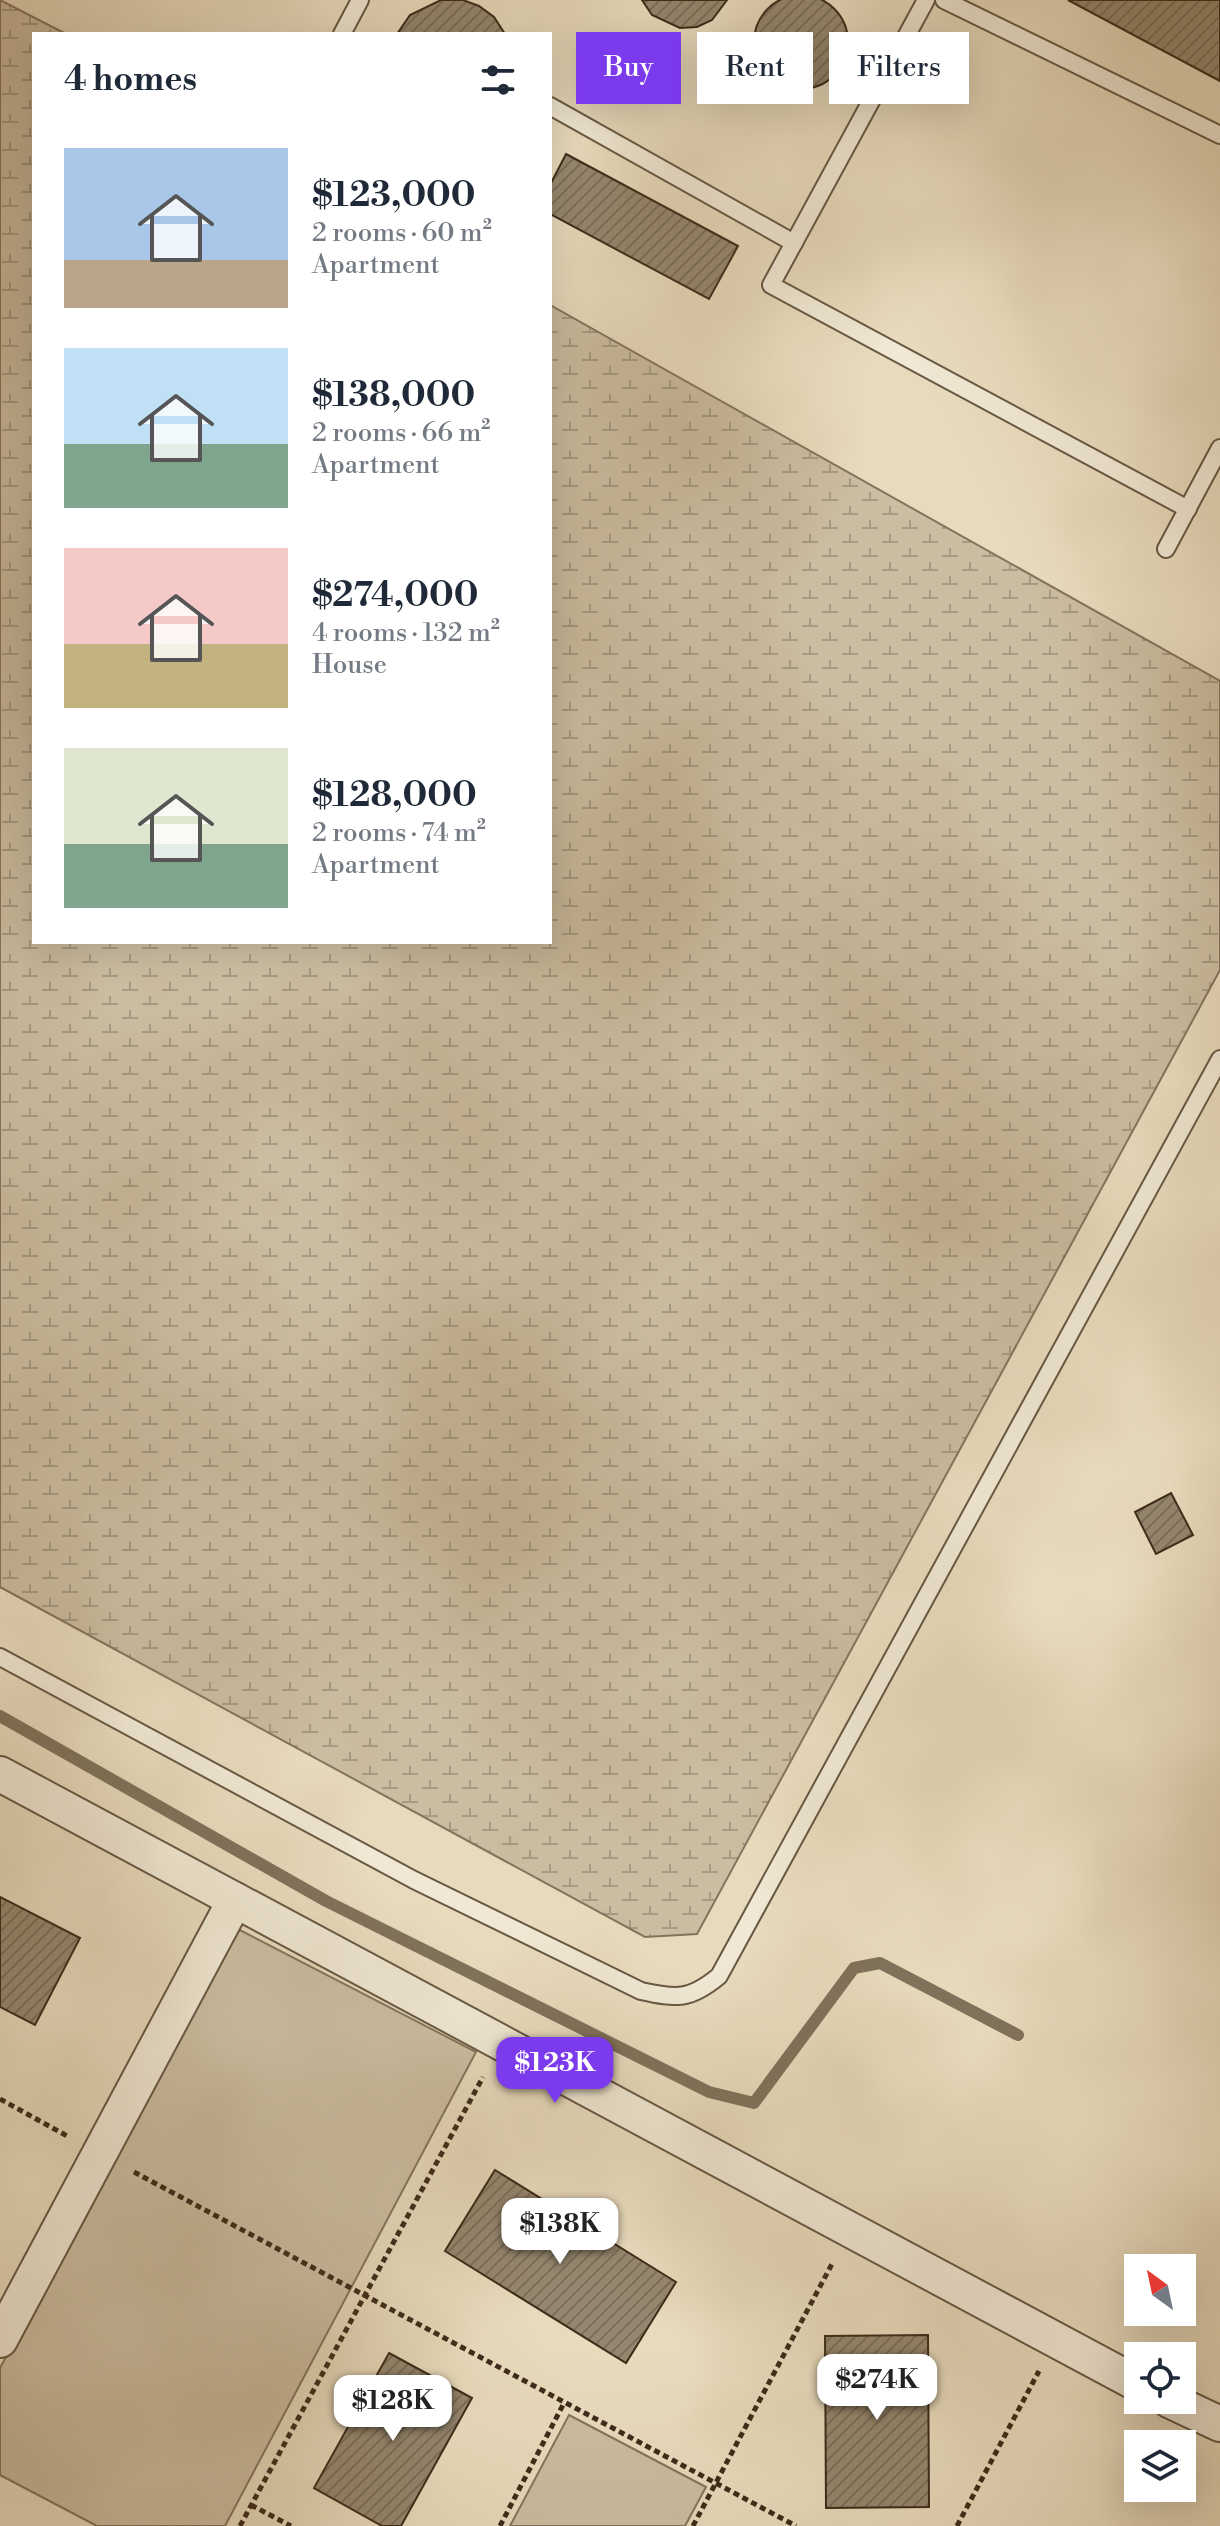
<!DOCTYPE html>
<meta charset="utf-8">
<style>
:root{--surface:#fff;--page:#f2f2f3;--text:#1f2937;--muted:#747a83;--accent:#7c3aed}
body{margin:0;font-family:"Libre Bodoni",serif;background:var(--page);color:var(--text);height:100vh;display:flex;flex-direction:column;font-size:30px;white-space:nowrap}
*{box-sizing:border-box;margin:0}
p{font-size:26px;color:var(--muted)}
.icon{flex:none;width:44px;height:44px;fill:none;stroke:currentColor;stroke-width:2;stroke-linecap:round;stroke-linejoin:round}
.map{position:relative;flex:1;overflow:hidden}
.panel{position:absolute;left:32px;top:32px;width:520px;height:912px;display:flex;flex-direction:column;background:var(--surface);border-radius:0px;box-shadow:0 8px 32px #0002}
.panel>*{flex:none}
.guide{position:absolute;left:576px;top:32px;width:524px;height:72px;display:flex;gap:16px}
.needle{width:52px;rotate:327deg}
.buttons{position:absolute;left:1124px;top:2254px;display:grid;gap:16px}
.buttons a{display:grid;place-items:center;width:72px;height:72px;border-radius:0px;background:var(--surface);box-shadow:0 8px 32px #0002;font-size:40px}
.price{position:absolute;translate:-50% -68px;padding:0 18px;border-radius:16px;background:#fff;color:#222;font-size:26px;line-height:52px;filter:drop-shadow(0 2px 4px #0008)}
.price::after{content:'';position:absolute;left:50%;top:48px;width:24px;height:18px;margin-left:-12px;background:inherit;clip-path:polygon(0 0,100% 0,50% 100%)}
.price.on{background:var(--accent);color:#fff}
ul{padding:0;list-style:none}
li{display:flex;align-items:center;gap:24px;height:200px;padding:0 32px}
li span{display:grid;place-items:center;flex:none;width:224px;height:160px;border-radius:0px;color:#555}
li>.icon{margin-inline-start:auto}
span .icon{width:96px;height:96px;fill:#fffc;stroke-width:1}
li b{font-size:34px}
h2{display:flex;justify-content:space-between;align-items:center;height:96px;padding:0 32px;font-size:34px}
.pill{padding:0 28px;border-radius:0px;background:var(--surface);box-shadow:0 8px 32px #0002;font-size:28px;line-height:72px}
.pill.on{background:var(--accent);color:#fff}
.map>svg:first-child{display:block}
</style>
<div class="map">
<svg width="1220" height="2526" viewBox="0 0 1220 2526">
<defs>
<pattern id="wetland-marsh" width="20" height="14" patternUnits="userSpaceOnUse" patternTransform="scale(2)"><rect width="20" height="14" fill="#cbbda1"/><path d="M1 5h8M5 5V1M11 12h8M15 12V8" fill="none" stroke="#a69a82"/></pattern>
<pattern id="building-hatch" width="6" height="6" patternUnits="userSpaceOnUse" patternTransform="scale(2)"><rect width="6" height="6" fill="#95876f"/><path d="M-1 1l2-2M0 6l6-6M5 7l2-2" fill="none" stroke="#7b6f5a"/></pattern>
</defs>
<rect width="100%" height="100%" fill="#e8dbbd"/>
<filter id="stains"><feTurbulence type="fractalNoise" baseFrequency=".0025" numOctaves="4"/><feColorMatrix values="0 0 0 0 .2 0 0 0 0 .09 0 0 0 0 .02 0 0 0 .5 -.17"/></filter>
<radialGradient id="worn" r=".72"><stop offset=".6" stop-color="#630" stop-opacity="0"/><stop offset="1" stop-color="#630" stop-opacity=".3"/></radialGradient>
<g fill="#cbbda1" stroke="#84745e" stroke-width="2">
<path d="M236,1928L476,2052L225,2526H97L0,2475V2368Z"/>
<path d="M569,2415L706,2487L685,2526H510Z"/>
</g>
<path fill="url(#wetland-marsh)" stroke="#84745e" stroke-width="2" d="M0,0L66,34H34V942H550V305L1220,681V970L697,1934L645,1937L0,1587Z"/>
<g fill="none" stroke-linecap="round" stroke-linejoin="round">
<path stroke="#80725b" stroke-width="12" d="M0,1716L326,1901L709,2092L754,2103L854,1968L880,1963L1018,2035"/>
</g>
<g fill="url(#building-hatch)" stroke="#3c2c1a" stroke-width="2">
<circle cx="801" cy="42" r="47"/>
<path d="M441,0H463L479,6L494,17L505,34H397L410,15Z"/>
<path d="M642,0H727L712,20L697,27L680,28L652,15Z"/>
<path d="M1068,0H1220V81Z"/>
<path d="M566,154L738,246L709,299L550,214V185Z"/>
<path d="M1171,1493L1193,1535L1156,1554L1135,1512Z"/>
<path d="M0,1897L80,1938L35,2025L0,2007Z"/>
<path d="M495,2170L676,2282L626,2363L445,2251Z"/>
<path d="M928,2335L929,2507L826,2508L825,2336Z"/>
<path d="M389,2353L472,2398L401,2526H382L314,2488Z"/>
</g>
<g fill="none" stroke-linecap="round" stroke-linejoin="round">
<defs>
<g id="lane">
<path d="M926,0L771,285L1188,509"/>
<path d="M944,0L1220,135"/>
<path d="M342,34L360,0"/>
<path d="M550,106L794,243"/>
<path d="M1166,549L1220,448"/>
<path d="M0,1657L414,1880L641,1991C677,1999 690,2000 719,1976L1220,1059"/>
</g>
<g id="street">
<path d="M0,1774L1138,2384"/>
<path d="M0,2340L235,1900"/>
<path d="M1169,2400L1220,2424"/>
</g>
</defs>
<use href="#lane" stroke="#675843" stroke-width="20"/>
<use href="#street" stroke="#675843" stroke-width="38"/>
<g stroke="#3c2c1a" stroke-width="5" stroke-dasharray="6 4" stroke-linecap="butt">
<path d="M0,2099L69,2137"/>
<path d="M134,2172L796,2526"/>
<path d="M251,2505L291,2526"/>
<path d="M240,2526L483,2077"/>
<path d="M500,2526L564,2403"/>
<path d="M693,2526L833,2262"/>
<path d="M957,2526L1039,2371"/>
</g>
<use href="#lane" stroke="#f0e8d4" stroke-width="16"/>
<use href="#street" stroke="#f0e8d4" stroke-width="34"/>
</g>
<rect width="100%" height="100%" filter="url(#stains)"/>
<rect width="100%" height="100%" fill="url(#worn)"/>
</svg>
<div class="buttons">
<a><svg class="needle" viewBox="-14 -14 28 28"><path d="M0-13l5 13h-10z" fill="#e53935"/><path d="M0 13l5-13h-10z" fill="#747a83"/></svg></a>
<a><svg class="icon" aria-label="locate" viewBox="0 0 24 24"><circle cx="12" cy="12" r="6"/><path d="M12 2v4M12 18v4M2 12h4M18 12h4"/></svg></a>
<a><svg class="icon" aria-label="layers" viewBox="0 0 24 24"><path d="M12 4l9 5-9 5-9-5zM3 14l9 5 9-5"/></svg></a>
</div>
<b class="price on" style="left:555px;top:2105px">$123K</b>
<b class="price" style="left:560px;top:2266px">$138K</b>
<b class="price" style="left:877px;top:2422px">$274K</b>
<b class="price" style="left:393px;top:2443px">$128K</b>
<div class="guide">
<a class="pill on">Buy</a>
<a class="pill">Rent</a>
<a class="pill">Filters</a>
</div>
<section class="panel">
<h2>4 homes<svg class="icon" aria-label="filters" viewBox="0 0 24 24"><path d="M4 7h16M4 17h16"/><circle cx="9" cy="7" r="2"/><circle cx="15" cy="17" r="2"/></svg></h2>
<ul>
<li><span style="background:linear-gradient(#a9c7e8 70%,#b9a48a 0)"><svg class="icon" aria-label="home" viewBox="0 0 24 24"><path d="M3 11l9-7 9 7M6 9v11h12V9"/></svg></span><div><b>$123,000</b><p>2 rooms · 60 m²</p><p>Apartment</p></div></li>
<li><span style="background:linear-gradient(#bfe0f5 60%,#7fa58c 0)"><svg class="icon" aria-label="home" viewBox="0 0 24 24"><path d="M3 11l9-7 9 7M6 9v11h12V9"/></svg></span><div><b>$138,000</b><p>2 rooms · 66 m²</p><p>Apartment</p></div></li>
<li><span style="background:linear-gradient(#f6c9c9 60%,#c2b280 0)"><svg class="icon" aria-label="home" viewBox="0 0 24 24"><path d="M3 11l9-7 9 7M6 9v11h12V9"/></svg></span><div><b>$274,000</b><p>4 rooms · 132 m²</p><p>House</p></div></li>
<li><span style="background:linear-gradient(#dfe7d0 60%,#7fa58c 0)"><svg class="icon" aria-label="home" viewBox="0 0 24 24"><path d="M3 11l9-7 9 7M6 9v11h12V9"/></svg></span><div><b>$128,000</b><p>2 rooms · 74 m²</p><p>Apartment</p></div></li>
</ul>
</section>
</div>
